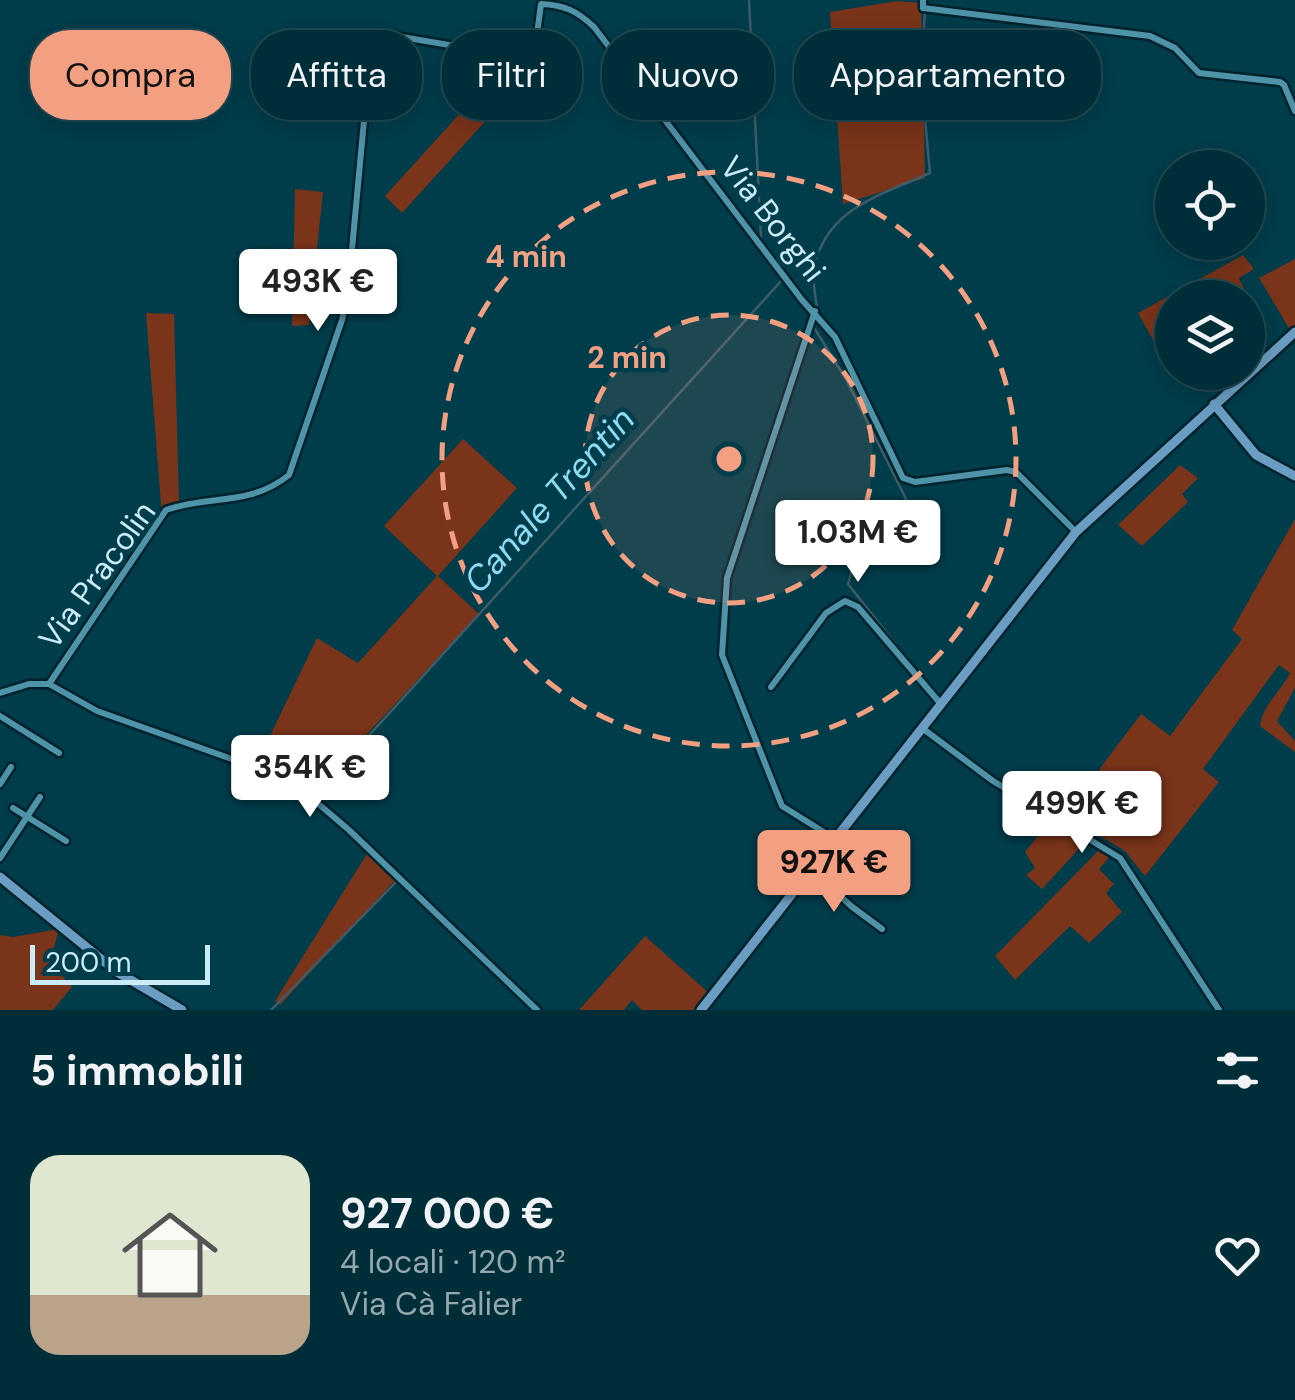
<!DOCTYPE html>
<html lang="it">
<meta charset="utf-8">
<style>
:root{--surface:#002e38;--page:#0e3a43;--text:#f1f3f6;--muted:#95a8ae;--line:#224a53;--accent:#f39f82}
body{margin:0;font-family:"DM Sans",sans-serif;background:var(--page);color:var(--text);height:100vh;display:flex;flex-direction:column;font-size:38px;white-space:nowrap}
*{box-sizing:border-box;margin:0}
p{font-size:32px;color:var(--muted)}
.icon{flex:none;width:55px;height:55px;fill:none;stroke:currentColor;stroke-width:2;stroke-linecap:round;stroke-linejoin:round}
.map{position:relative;height:1010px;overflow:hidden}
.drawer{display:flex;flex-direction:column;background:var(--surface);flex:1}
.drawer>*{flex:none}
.banner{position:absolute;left:30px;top:30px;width:1235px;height:90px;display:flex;gap:20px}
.buttons{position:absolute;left:1155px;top:150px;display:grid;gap:20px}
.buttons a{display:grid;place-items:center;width:110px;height:110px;border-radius:50%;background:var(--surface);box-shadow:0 5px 25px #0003,0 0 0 2px var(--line);font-size:50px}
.scale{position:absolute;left:30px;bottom:25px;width:180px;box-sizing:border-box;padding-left:10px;border:5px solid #cbecf7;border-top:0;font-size:28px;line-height:35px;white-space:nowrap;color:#cbecf7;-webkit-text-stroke:8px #003d4b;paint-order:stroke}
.price{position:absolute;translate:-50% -85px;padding:0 22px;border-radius:10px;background:#fff;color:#222;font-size:32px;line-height:65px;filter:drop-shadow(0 2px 5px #0008)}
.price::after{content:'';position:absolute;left:50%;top:60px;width:30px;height:22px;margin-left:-15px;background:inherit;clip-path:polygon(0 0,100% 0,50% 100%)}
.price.on{background:var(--accent);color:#111}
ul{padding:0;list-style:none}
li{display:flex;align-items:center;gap:30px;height:250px;padding:0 30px}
li span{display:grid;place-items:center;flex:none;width:280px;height:200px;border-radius:30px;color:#555}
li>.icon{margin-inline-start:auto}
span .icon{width:120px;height:120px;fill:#fffc;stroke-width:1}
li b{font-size:42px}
h2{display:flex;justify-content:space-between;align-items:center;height:120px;padding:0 30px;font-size:42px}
.tag{padding:0 35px;border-radius:40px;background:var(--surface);box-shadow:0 5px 25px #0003,0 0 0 2px var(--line);font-size:35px;line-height:90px}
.tag.on{background:var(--accent);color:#111}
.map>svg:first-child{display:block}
</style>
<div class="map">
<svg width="1295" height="1010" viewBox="0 0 1295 1010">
<rect width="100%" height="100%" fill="#003d4b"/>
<g fill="#7a341a">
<path d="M897,1L921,3L925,178L843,204L830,12Z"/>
<path d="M493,77L510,94L402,213L385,196Z"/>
<path d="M295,189L323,192L309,325L292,326Z"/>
<path d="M1243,255L1254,269L1239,278L1247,296L1172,298V340L1158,349L1138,313Z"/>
<path d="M1295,259V325L1290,330L1259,278Z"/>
<path d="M146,313L174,314L179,504L171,505L162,517Z"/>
<path d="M463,439L517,488L438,576L479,614L310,795L295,780L256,765L317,638L358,663L437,576L384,526Z"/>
<path d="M1180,465L1198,478L1182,494L1188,502L1142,546L1118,525Z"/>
<path d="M1295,519V688L1277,721L1295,741V752L1260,726C1262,706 1281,691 1290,673L1279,665L1203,769L1219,782L1145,876L1125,851L1065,815L1141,714L1170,736L1242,639L1232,630Z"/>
<path d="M1053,818L1088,839L1042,889L1026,875L1035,868L1025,852Z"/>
<path d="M1102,847L1112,854L1099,869L1114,884L1106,893L1122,912L1089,943L1070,926L1015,980L995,956Z"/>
<path d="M370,849L398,877L280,1005L275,1001Z"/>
<path d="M59,929L50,962L72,987L53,1010H0V935L13,937Z"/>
<path d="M645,936L709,993L695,1010H642L632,1000L624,1010H579Z"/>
</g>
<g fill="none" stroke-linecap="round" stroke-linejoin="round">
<g stroke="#3d5c67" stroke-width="2.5">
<path d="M749,0L761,238L758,242"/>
<path d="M817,309C816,297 812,282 814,270C824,209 881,195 930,173L921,76L925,11"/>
<path d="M813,326L846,379L921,529L855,560L848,584L912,665"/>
<path d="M316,794L783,279"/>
<path d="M271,1010L397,881L334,821"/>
</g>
<defs>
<g id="street">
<path d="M923,0V8L1150,36L1175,48L1199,73L1280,82L1284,85L1295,111"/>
<path d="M815,311L727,578L722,655L782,806L835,839"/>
<path d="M49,684L97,711L243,763L301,789L349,830L537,1010"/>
<path d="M771,687L826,613L845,601L858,607L940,703"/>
<path d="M0,693L29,684H49L166,510C211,494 249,507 289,475L342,320L348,292L372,35L378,33L526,58L535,49L541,4C565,5 577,11 594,27L802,300L835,337L903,478L915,482L1007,470L1016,472L1076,532"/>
<path d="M0,716L59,753"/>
<path d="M922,728L993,781L1120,858L1219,1010"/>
<path d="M0,784L11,767"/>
<path d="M13,808L66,841"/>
<path d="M0,858L40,797"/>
<path d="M811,869L851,906L882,929"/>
</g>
<g id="secondary">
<path d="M1214,404L1256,455L1295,476"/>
<path d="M0,877L117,972L182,1010"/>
<path d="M701,1010L1076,532L1295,332"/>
</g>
</defs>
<use href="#street" stroke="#00222c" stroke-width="11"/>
<use href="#secondary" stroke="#00222c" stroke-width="14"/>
<use href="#street" stroke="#4f93a8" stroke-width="6"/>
<use href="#secondary" stroke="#6b9dc2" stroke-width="9"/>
</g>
<circle cx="729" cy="459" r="144" fill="#f39f82" fill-opacity=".12"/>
<g fill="none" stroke="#f39f82" stroke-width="5" stroke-dasharray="18 12">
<circle cx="729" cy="459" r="144"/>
<circle cx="729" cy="459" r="287"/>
</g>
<g text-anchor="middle" stroke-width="9" stroke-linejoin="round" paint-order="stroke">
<g font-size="32" fill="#cbecf7" stroke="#003d4b">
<text transform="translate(773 219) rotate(52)" y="11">Via Borghi</text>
<text transform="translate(97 575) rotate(-54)" y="11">Via Pracolin</text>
</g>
<g font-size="35" font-style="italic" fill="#8edbf3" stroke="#003d4b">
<text transform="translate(549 500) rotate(-48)" y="12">Canale Trentin</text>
</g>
</g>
<circle cx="729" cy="459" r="15" fill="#f39f82" stroke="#003d4b" stroke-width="5"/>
<g font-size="30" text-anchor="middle" font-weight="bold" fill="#f39f82" stroke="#003d4b" stroke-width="9" stroke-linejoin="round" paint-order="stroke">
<text x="526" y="267">4 min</text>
<text x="627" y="368">2 min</text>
</g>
</svg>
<div class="buttons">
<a><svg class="icon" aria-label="locate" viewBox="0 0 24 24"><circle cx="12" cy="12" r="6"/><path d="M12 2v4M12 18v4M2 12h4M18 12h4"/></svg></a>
<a><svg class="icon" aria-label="layers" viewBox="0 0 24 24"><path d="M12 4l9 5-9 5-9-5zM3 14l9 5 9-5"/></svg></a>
</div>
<div class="scale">200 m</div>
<b class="price" style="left:318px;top:334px">493K €</b>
<b class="price" style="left:858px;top:585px">1.03M €</b>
<b class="price" style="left:310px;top:820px">354K €</b>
<b class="price" style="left:1082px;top:856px">499K €</b>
<b class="price on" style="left:834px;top:915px">927K €</b>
<div class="banner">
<a class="tag on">Compra</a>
<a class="tag">Affitta</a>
<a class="tag">Filtri</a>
<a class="tag">Nuovo</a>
<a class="tag">Appartamento</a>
</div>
</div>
<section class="drawer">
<h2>5 immobili<svg class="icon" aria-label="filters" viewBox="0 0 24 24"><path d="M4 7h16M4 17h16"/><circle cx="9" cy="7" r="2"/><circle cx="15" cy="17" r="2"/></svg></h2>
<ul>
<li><span style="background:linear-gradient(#dfe7d0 70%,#b9a48a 0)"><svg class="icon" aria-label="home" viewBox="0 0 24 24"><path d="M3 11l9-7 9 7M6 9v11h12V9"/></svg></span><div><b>927 000 €</b><p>4 locali · 120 m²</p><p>Via Cà Falier</p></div><svg class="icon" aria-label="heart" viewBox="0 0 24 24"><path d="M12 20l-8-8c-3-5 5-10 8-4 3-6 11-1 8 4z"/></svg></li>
</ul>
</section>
